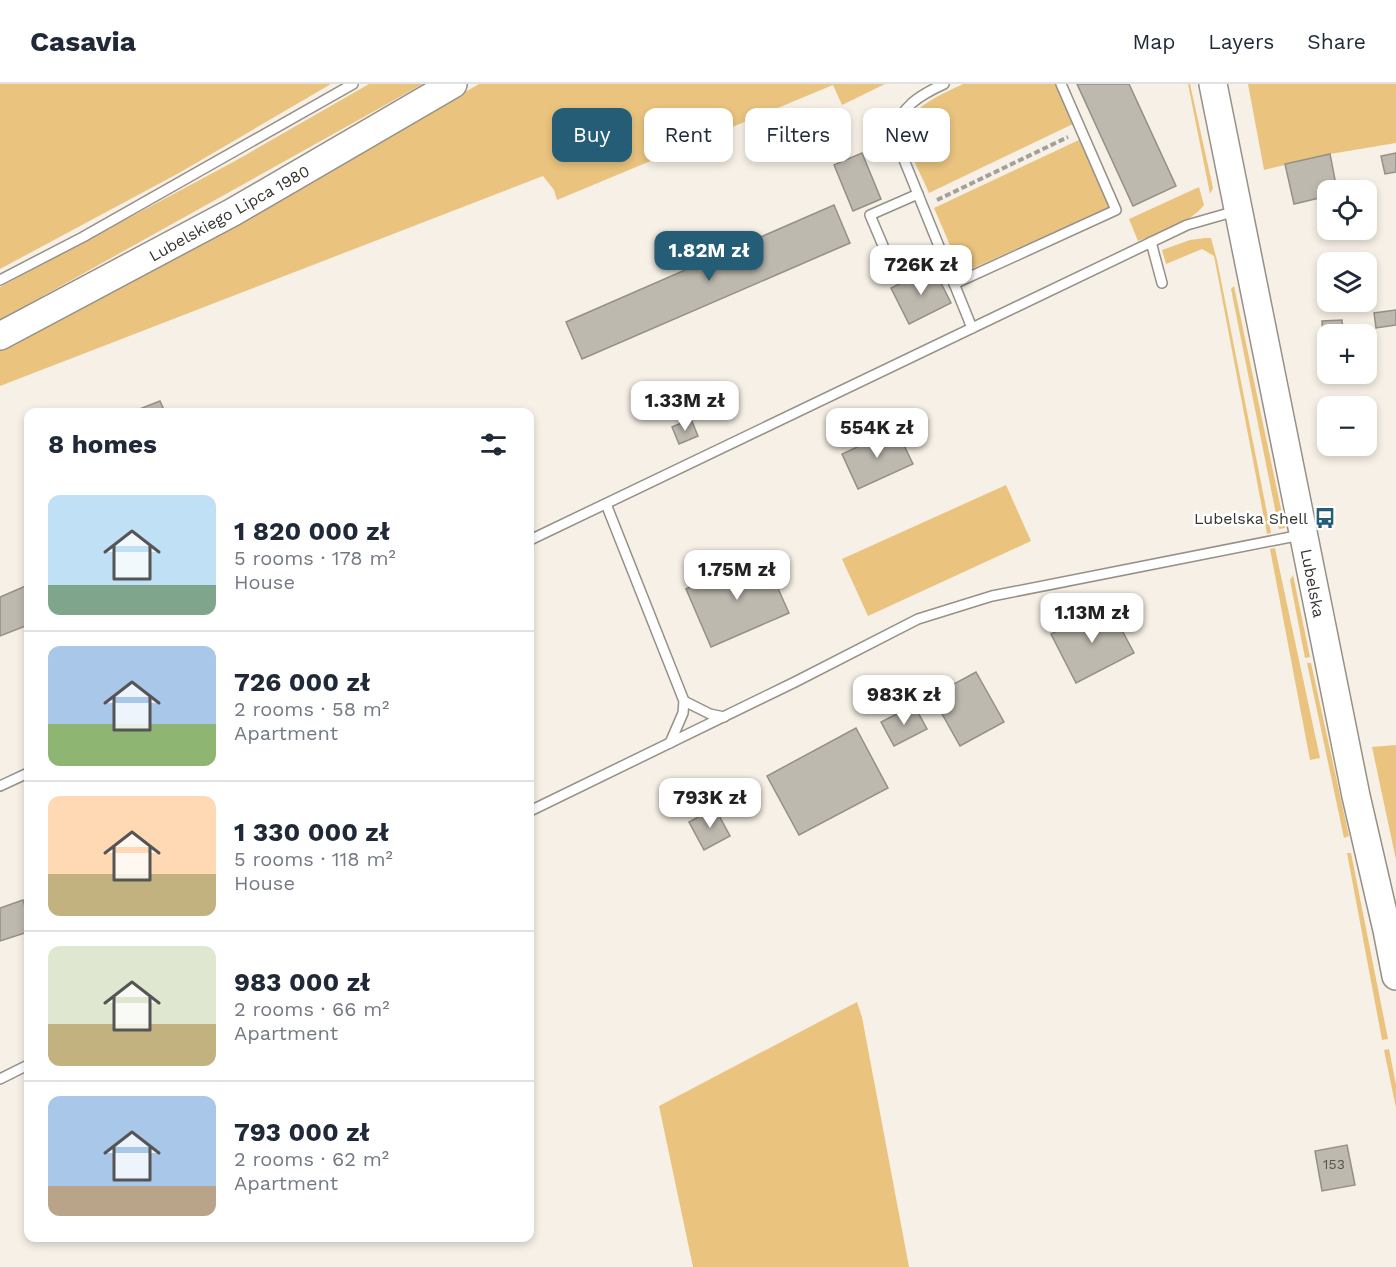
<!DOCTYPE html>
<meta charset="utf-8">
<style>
:root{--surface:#fff;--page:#f6f6f7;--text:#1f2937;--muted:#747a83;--line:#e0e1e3;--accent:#255d77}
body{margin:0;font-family:"Work Sans",sans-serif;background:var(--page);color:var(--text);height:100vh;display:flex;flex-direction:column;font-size:22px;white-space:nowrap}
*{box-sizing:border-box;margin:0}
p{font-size:20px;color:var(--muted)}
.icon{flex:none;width:33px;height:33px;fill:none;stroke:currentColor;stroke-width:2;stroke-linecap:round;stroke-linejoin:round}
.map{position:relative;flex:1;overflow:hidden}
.sheet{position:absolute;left:24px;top:324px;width:510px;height:834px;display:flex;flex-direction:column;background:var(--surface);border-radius:12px;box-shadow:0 3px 9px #0003}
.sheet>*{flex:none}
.hud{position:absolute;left:552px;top:24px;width:570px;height:54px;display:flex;gap:12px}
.fabs{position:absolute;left:1317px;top:96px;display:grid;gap:12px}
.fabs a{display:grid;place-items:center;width:60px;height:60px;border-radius:12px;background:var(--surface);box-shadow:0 3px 9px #0003;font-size:30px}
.price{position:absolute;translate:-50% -51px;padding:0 14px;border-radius:12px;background:#fff;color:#222;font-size:20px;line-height:39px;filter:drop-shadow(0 2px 3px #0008)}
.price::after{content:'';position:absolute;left:50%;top:36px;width:18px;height:14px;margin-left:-9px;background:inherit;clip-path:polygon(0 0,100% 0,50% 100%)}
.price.active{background:var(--accent);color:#fff}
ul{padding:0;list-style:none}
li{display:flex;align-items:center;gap:18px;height:150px;padding:0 24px}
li+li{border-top:2px solid var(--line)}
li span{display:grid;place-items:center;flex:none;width:168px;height:120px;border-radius:12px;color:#555}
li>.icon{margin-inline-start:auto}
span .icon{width:72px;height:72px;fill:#fffc;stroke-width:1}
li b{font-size:26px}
h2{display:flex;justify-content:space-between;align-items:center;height:72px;padding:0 24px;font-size:26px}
.tag{padding:0 21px;border-radius:12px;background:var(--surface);box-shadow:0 3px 9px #0003;font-size:21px;line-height:54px}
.tag.active{background:var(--accent);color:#fff}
header{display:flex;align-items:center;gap:36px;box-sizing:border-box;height:84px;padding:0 30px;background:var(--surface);border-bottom:2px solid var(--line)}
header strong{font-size:28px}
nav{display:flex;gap:33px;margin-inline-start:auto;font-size:21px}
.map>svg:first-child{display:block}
</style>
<header>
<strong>Casavia</strong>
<nav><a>Map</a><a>Layers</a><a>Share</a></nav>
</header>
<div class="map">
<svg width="1396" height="1183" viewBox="0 0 1396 1183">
<rect width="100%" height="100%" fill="#f6f0e6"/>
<g fill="#eac47f">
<path d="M0,0H331L179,89L0,185Z"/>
<path d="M369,0H423L0,236V203L235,77Z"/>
<path d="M479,0H885L842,21L833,1L557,116L554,106L543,92L0,302V264L418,35Z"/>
<path d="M963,0H1055L1073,40L929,109C922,92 909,70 906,53C900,26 945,9 963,0Z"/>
<path d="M1188,0H1190L1213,104L1210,110Z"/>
<path d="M1248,0H1396V59L1330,70L1264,86Z"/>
<path d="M1081,55L1111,123L962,189L934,124Z"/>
<path d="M1199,103L1204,121C1189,140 1160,148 1138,157L1129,135Z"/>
<path d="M1205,154H1211L1217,176L1271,449L1267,450L1214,172L1202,165L1166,180L1162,166L1190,156Z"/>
<path d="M1234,202L1285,444L1279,445L1231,205Z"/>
<path d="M1006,401L1031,457L868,532L842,475Z"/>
<path d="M1275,464L1320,674L1310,676L1270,465Z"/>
<path d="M1293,491L1310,573L1305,574L1290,496Z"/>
<path d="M1307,579H1311L1349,752L1344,754Z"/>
<path d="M1396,661V776L1372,663Z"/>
<path d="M1347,769H1351L1388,955L1382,956Z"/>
<path d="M857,918L862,933L909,1183H693L659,1022Z"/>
<path d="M1389,965L1396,1001V1024L1384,966Z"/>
</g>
<g fill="#beb9af" stroke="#959087" stroke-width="1.5">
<path d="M1077,0H1129L1176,102L1133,122Z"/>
<path d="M862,69L881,115L853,127L834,81Z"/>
<path d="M1396,69V88L1385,90L1381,72Z"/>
<path d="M1330,70L1337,106H1328V112L1294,120L1285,80Z"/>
<path d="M834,121L850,159L582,275L566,238Z"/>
<path d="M933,183L951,219L909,240L891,204Z"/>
<path d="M1396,226V241L1376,244L1374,229Z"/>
<path d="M1342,236L1343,250H1328V270H1324L1322,237Z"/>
<path d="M160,317L165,328H132Z"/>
<path d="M691,335L698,352L679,360L672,343Z"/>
<path d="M896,345L913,380L858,405L842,370Z"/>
<path d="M763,471L789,529L711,563L686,505Z"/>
<path d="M28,501V541L0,552V513Z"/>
<path d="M1108,520L1134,569L1076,599L1051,550Z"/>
<path d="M976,588L1004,638L960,662L932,612Z"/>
<path d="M914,621L927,645L894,662L881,638Z"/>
<path d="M856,644L888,704L799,751L767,692Z"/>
<path d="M715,724L730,752L704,766L689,738Z"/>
<path d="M23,816L28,832V848L0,857V824Z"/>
<path d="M1347,1061L1355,1101L1322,1107L1315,1067Z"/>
</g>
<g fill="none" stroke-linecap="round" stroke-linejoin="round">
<defs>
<g id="service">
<path d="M944,0C920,11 899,23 894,51L972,244"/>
<path d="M918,110L870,131L892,183L940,165"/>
<path d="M1151,158L1162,199"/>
<path d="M0,196L83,153L353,0"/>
<path d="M954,200L1116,126L1061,0"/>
<path d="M606,420L684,617L683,629L670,659"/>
<path d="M530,456L1187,141L1236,127"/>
<path d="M684,617L710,630L724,633"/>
<path d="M0,702L28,689"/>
<path d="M530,727L795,598L918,535L992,512L1301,451"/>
<path d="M0,995L28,981"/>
</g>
<g id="secondary">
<path d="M1213,0L1356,712L1387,846L1396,892"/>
<path d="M0,252L233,128L453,0"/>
</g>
</defs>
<use href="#service" stroke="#969188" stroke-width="12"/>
<use href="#secondary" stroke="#969188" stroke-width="30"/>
<path stroke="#a49f98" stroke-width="4" stroke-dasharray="6 3" stroke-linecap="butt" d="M937,116L1068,53"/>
<use href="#service" stroke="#fff" stroke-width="9"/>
<use href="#secondary" stroke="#fff" stroke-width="27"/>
</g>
<defs>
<symbol id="bus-bare" viewBox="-9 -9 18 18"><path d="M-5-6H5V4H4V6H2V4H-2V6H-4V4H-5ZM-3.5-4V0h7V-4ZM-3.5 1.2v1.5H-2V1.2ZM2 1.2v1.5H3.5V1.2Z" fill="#255d77" stroke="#fff" stroke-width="2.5" paint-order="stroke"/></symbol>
</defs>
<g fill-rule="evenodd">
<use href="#bus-bare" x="1310" y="419" width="30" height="30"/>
</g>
<g text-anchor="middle" stroke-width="5" stroke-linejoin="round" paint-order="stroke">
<g font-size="14" fill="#585550">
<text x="1334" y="1085">153</text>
</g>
<g font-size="16" fill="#363430" stroke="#fff">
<text transform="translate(229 129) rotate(-29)" y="6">Lubelskiego Lipca 1980</text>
<text transform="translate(1313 499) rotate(79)" y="6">Lubelska</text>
</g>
<g font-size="16" fill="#363430" stroke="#fff" text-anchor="end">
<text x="1308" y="440">Lubelska Shell</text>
</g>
</g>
</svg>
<div class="fabs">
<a><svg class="icon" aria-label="locate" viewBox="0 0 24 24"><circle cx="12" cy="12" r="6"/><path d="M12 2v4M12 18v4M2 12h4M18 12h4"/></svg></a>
<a><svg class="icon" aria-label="layers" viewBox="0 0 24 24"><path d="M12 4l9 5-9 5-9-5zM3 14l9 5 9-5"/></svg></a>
<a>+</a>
<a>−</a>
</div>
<b class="price active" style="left:709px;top:198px">1.82M zł</b>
<b class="price" style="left:921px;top:212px">726K zł</b>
<b class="price" style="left:685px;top:348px">1.33M zł</b>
<b class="price" style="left:877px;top:375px">554K zł</b>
<b class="price" style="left:737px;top:517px">1.75M zł</b>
<b class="price" style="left:1092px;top:560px">1.13M zł</b>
<b class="price" style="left:904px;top:642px">983K zł</b>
<b class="price" style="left:710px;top:745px">793K zł</b>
<div class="hud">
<a class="tag active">Buy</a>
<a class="tag">Rent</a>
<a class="tag">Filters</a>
<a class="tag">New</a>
</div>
<section class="sheet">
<h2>8 homes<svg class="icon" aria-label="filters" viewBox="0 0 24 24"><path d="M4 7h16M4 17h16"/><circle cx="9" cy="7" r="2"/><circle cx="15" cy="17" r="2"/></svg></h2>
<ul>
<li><span style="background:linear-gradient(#bfe0f5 75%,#7fa58c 0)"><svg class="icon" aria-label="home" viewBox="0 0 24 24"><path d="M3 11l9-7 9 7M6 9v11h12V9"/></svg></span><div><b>1 820 000 zł</b><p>5 rooms · 178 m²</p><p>House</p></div></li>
<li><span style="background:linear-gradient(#a9c7e8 65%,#8fb573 0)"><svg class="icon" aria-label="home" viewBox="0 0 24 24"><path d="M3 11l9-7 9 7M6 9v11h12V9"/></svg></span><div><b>726 000 zł</b><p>2 rooms · 58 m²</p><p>Apartment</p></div></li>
<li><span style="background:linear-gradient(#ffd9b3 65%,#c2b280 0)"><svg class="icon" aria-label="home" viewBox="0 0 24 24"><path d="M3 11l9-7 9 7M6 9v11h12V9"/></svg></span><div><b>1 330 000 zł</b><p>5 rooms · 118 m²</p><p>House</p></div></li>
<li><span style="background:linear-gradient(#dfe7d0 65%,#c2b280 0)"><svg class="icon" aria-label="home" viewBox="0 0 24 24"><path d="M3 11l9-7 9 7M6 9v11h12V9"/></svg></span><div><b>983 000 zł</b><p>2 rooms · 66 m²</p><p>Apartment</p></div></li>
<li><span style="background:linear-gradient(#a9c7e8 75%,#b9a48a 0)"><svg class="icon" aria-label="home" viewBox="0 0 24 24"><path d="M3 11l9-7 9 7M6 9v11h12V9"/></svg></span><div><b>793 000 zł</b><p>2 rooms · 62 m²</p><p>Apartment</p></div></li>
</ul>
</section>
</div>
